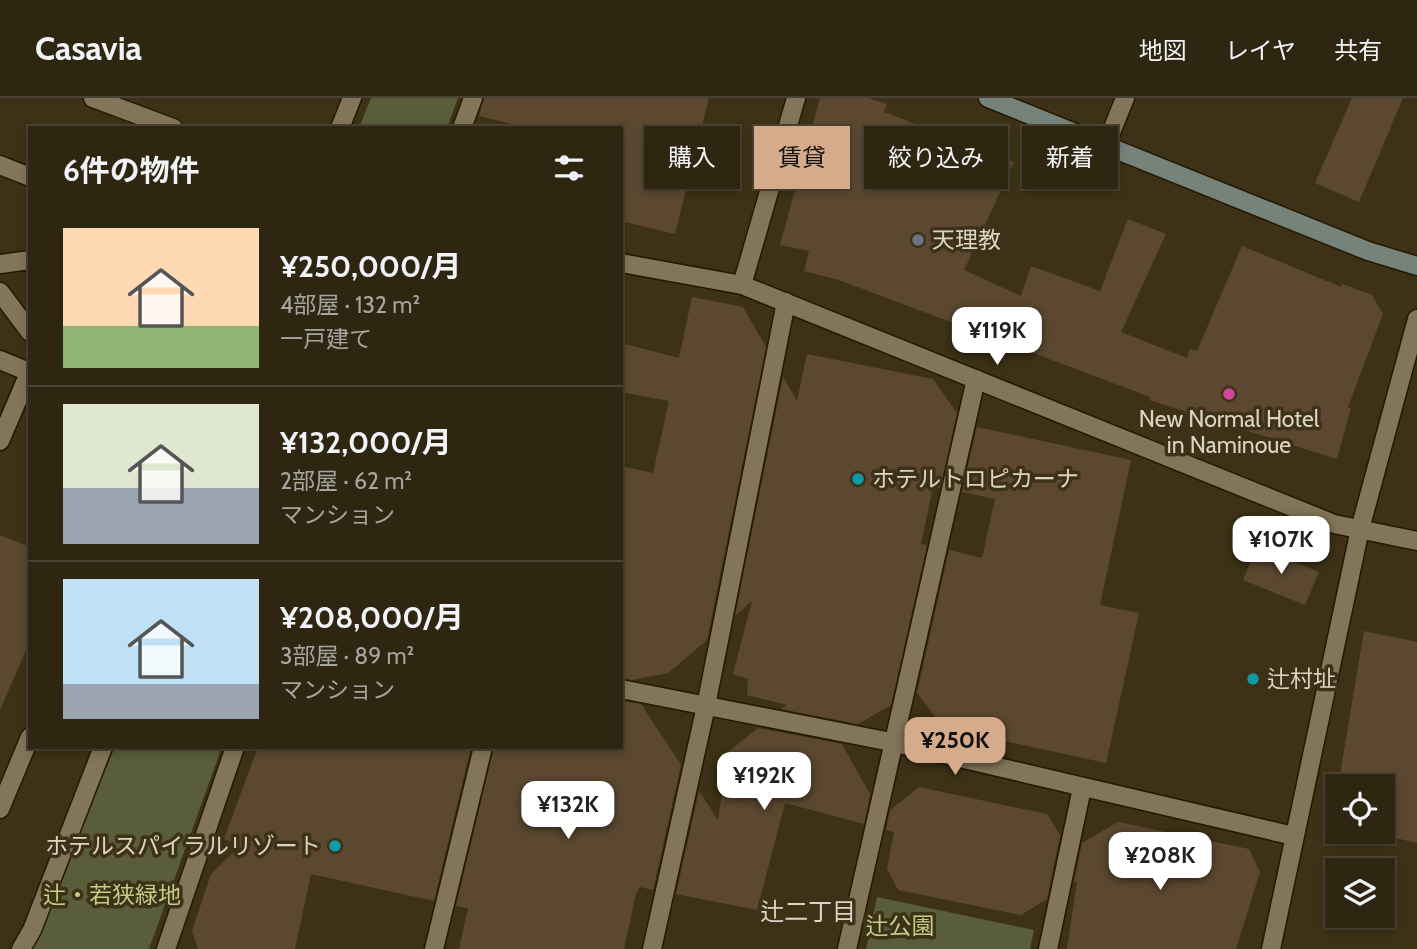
<!DOCTYPE html>
<html lang="ja">
<meta charset="utf-8">
<style>
:root{--surface:#2e2611;--page:#362e1a;--text:#f1f3f6;--muted:#a7a59f;--line:#494331;--accent:#d6ab8b}
body{margin:0;font-family:Cabin,"Noto Sans JP",sans-serif;background:var(--page);color:var(--text);height:100vh;display:flex;flex-direction:column;font-size:26px;white-space:nowrap}
*{box-sizing:border-box;margin:0}
p{font-size:23px;color:var(--muted)}
.icon{flex:none;width:38px;height:38px;fill:none;stroke:currentColor;stroke-width:2;stroke-linecap:round;stroke-linejoin:round}
.map{position:relative;flex:1;overflow:hidden}
.side{position:absolute;left:28px;top:28px;width:595px;height:623px;display:flex;flex-direction:column;background:var(--surface);border-radius:0px;box-shadow:0 4px 10px #0003,0 0 0 2px var(--line)}
.side>*{flex:none}
.guide{position:absolute;left:644px;top:28px;width:665px;height:63px;display:flex;gap:14px}
.fabs{position:absolute;left:1325px;top:676px;display:grid;gap:14px}
.fabs a{display:grid;place-items:center;width:70px;height:70px;border-radius:0px;background:var(--surface);box-shadow:0 4px 10px #0003,0 0 0 2px var(--line);font-size:35px}
.price{position:absolute;translate:-50% -60px;padding:0 16px;border-radius:14px;background:#fff;color:#222;font-size:23px;line-height:46px;filter:drop-shadow(0 2px 4px #0008)}
.price::after{content:'';position:absolute;left:50%;top:42px;width:21px;height:16px;margin-left:-10px;background:inherit;clip-path:polygon(0 0,100% 0,50% 100%)}
.price.selected{background:var(--accent);color:#111}
ul{padding:0;list-style:none}
li{display:flex;align-items:center;gap:21px;height:175px;padding:0 35px}
li+li{border-top:2px solid var(--line)}
li span{display:grid;place-items:center;flex:none;width:196px;height:140px;border-radius:0px;color:#555}
li>.icon{margin-inline-start:auto}
span .icon{width:84px;height:84px;fill:#fffc;stroke-width:1}
li b{font-size:30px}
h2{display:flex;justify-content:space-between;align-items:center;height:84px;padding:0 35px;font-size:30px}
.tag{padding:0 24px;border-radius:0px;background:var(--surface);box-shadow:0 4px 10px #0003,0 0 0 2px var(--line);font-size:24px;line-height:63px}
.tag.selected{background:var(--accent);color:#111}
header{display:flex;align-items:center;gap:42px;box-sizing:border-box;height:98px;padding:0 35px;background:var(--surface);border-bottom:2px solid var(--line)}
header strong{font-size:33px}
nav{display:flex;gap:38px;margin-inline-start:auto;font-size:24px}
.map>svg:first-child{display:block}
</style>
<header>
<strong>Casavia</strong>
<nav><a>地図</a><a>レイヤ</a><a>共有</a></nav>
</header>
<div class="map">
<svg width="1417" height="851" viewBox="0 0 1417 851">
<rect width="100%" height="100%" fill="#3d3217"/>
<g fill="#5a5d3a">
<path d="M371,0H458L447,30H359Z"/>
<path d="M115,649H222L149,851H28Z"/>
<path d="M877,799L1034,832L1030,851H866Z"/>
</g>
<g fill="#5c4831">
<path d="M484,0H709L675,136L621,123V30H528L479,18Z"/>
<path d="M820,0H868L887,6L884,14L1014,64L964,172L1021,198L1031,168L1100,193L1128,121L1166,136L1121,234L1187,260L1190,251L1197,253L1242,148L1341,189L1342,186L1372,197L1383,216L1348,309L1351,310L1337,361L1149,302L1150,299L839,182L804,173L809,153L780,147Z"/>
<path d="M1352,0H1403L1359,104L1315,85Z"/>
<path d="M692,199L743,209L766,249L707,542L668,575L632,582L621,580V368L653,375L669,303L621,294V245L679,260Z"/>
<path d="M807,256L933,281L957,315L940,390L933,389L921,446L927,447L891,607L858,626L781,611L787,607L747,597L748,581L733,576L752,503L735,518L783,279L797,303Z"/>
<path d="M977,329L1131,362L1100,507L1139,515L1106,665L944,630L917,595L949,452L982,460L995,401L962,394Z"/>
<path d="M0,437L30,449V543L0,612Z"/>
<path d="M1257,448L1319,474L1305,507L1243,482Z"/>
<path d="M1364,533L1417,544V745L1365,733H1382V688H1338Z"/>
<path d="M621,603L641,606L681,667L653,792L640,789L636,796L624,851H459L468,810L456,808L494,649H621Z"/>
<path d="M758,630L842,646L870,696L864,726L785,705L757,812L676,796L699,693L718,722L728,654Z"/>
<path d="M258,649H471L434,803L311,776L295,851H198L192,833L211,776L240,748L224,741Z"/>
<path d="M919,689L1047,716L1060,737L1047,801L1021,817L898,792L887,771L894,734L886,732L890,712Z"/>
<path d="M1118,724L1249,751L1260,774L1236,851H1067L1077,783L1074,785L1082,745Z"/>
</g>
<g fill="none" stroke-linecap="round" stroke-linejoin="round">
<defs>
<g id="service">
<path d="M93,0L173,30"/>
<path d="M462,30L473,0"/>
<path d="M1106,47L1125,0"/>
<path d="M0,67L30,79"/>
<path d="M0,166L30,162"/>
<path d="M0,194L30,234"/>
<path d="M0,262L29,274"/>
<path d="M0,343L30,273"/>
<path d="M0,711L30,639"/>
<path d="M166,851L235,649"/>
</g>
<g id="minor">
<path d="M621,165L742,187L1334,426L1417,443"/>
<path d="M742,187L796,0"/>
<path d="M621,591L891,644L1294,738"/>
<path d="M434,851L483,649"/>
<path d="M652,851L706,608L786,204"/>
<path d="M847,851L976,281"/>
<path d="M1048,851L1082,690"/>
</g>
<g id="tertiary">
<path d="M340,30L352,0"/>
<path d="M21,851L32,832L103,649"/>
<path d="M1271,851L1360,431L1417,221"/>
</g>
<path id="secondary" d="M988,0L1368,153L1417,168"/>
</defs>
<use href="#service" stroke="#241901" stroke-width="21"/>
<use href="#minor" stroke="#241901" stroke-width="21"/>
<use href="#tertiary" stroke="#241901" stroke-width="21"/>
<use href="#secondary" stroke="#241901" stroke-width="21"/>
<use href="#service" stroke="#827559" stroke-width="18"/>
<use href="#minor" stroke="#827559" stroke-width="18"/>
<use href="#tertiary" stroke="#827559" stroke-width="18"/>
<use href="#secondary" stroke="#76837b" stroke-width="18"/>
</g>
<circle fill="#6b7280" stroke="#3d3217" stroke-width="2.5" cx="918" cy="142" r="7"/>
<circle fill="#d1479c" stroke="#3d3217" stroke-width="2.5" cx="1229" cy="296" r="7"/>
<g fill="#0f9aa8" stroke="#3d3217" stroke-width="2.5">
<circle cx="858" cy="381" r="7"/>
<circle cx="1253" cy="581" r="7"/>
<circle cx="335" cy="748" r="7"/>
</g>
<g text-anchor="middle" stroke-width="7" stroke-linejoin="round" paint-order="stroke">
<g font-size="23" fill="#dbd4c4" stroke="#3d3217" text-anchor="start">
<text x="932" y="150">天理教</text>
<text x="1229" y="329" text-anchor="middle">New Normal Hotel<tspan x="1229" dy="26">in Naminoue</tspan></text>
<text x="872" y="389">ホテルトロピカーナ</text>
<text x="1267" y="589">辻村址</text>
<text x="321" y="756" text-anchor="end">ホテルスパイラルリゾート</text>
</g>
<g font-size="23" fill="#c5cc86" stroke="#3d3217">
<text x="112" y="805">辻・若狭緑地</text>
<text x="900" y="836">辻公園</text>
</g>
<g font-size="24" fill="#dbd4c4" stroke="#3d3217">
<text x="808" y="822">辻二丁目</text>
</g>
</g>
</svg>
<div class="fabs">
<a><svg class="icon" aria-label="locate" viewBox="0 0 24 24"><circle cx="12" cy="12" r="6"/><path d="M12 2v4M12 18v4M2 12h4M18 12h4"/></svg></a>
<a><svg class="icon" aria-label="layers" viewBox="0 0 24 24"><path d="M12 4l9 5-9 5-9-5zM3 14l9 5 9-5"/></svg></a>
</div>
<b class="price" style="left:997px;top:269px">¥119K</b>
<b class="price" style="left:1281px;top:478px">¥107K</b>
<b class="price selected" style="left:955px;top:679px">¥250K</b>
<b class="price" style="left:764px;top:714px">¥192K</b>
<b class="price" style="left:568px;top:743px">¥132K</b>
<b class="price" style="left:1160px;top:794px">¥208K</b>
<div class="guide">
<a class="tag">購入</a>
<a class="tag selected">賃貸</a>
<a class="tag">絞り込み</a>
<a class="tag">新着</a>
</div>
<section class="side">
<h2>6件の物件<svg class="icon" aria-label="filters" viewBox="0 0 24 24"><path d="M4 7h16M4 17h16"/><circle cx="9" cy="7" r="2"/><circle cx="15" cy="17" r="2"/></svg></h2>
<ul>
<li><span style="background:linear-gradient(#ffd9b3 70%,#8fb573 0)"><svg class="icon" aria-label="home" viewBox="0 0 24 24"><path d="M3 11l9-7 9 7M6 9v11h12V9"/></svg></span><div><b>¥250,000/月</b><p>4部屋 · 132 m²</p><p>一戸建て</p></div></li>
<li><span style="background:linear-gradient(#dfe7d0 60%,#9aa5b1 0)"><svg class="icon" aria-label="home" viewBox="0 0 24 24"><path d="M3 11l9-7 9 7M6 9v11h12V9"/></svg></span><div><b>¥132,000/月</b><p>2部屋 · 62 m²</p><p>マンション</p></div></li>
<li><span style="background:linear-gradient(#bfe0f5 75%,#9aa5b1 0)"><svg class="icon" aria-label="home" viewBox="0 0 24 24"><path d="M3 11l9-7 9 7M6 9v11h12V9"/></svg></span><div><b>¥208,000/月</b><p>3部屋 · 89 m²</p><p>マンション</p></div></li>
</ul>
</section>
</div>
